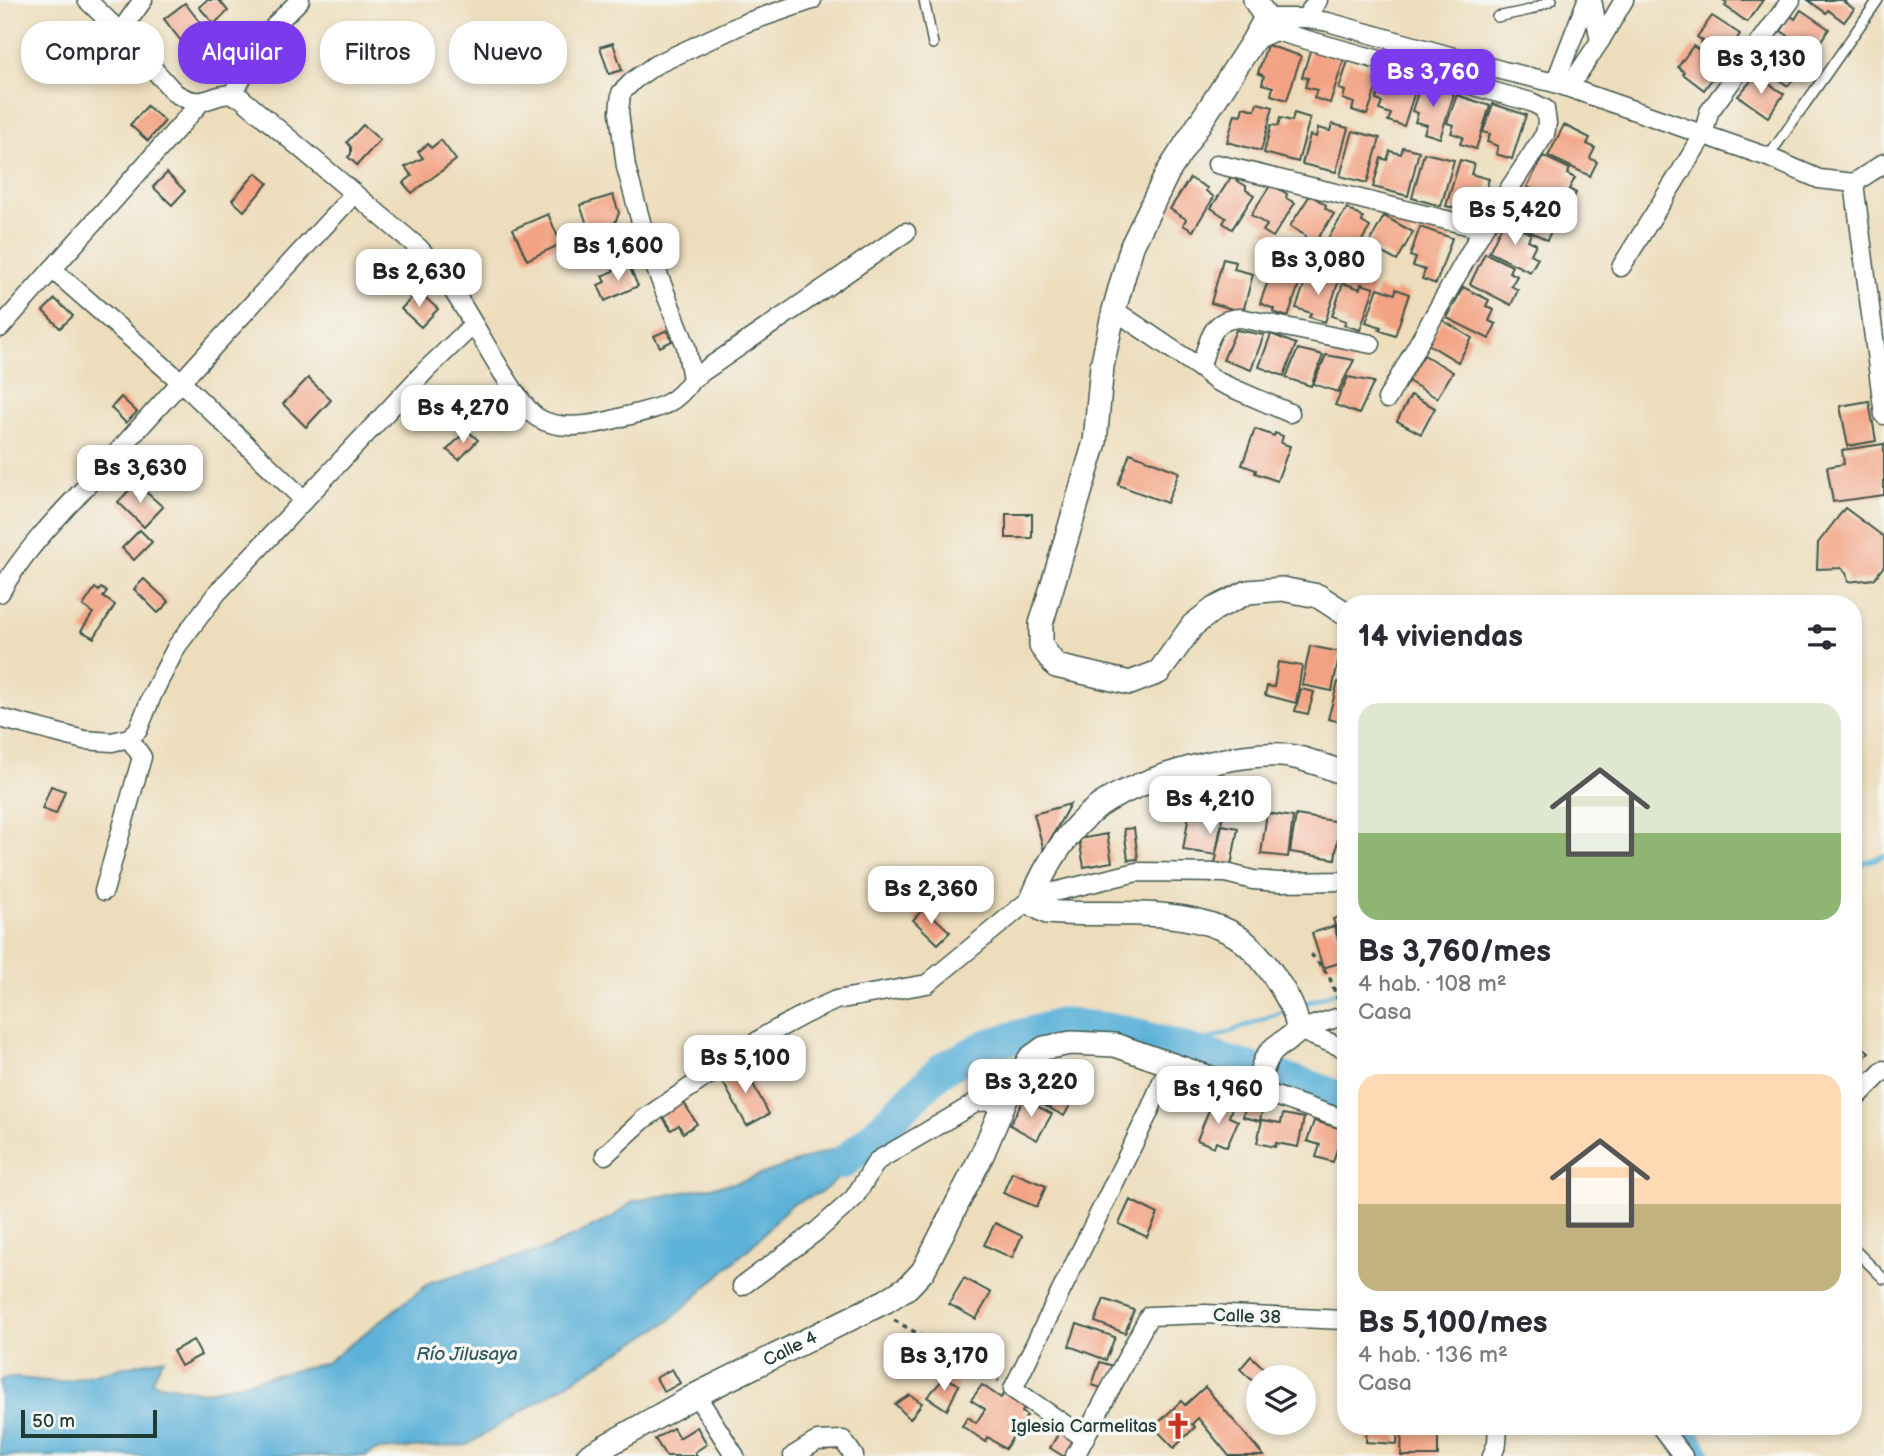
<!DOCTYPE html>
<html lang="es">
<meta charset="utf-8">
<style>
:root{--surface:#fff;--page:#f2f2f3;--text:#2b2b33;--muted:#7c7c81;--accent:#7c3aed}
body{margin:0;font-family:"Balsamiq Sans",sans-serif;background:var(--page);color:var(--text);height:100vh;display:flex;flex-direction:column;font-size:26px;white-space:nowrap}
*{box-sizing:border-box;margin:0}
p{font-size:23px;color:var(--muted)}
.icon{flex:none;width:38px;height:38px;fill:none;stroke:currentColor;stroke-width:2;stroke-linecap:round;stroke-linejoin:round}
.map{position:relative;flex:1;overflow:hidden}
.side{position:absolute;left:1337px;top:595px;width:525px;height:840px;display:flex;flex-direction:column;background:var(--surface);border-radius:28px;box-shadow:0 4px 10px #0003}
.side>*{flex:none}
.banner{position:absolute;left:21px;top:21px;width:665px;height:63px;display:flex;gap:14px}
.buttons{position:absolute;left:1246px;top:1365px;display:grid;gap:14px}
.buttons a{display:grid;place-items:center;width:70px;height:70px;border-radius:50%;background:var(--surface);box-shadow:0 4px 10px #0003;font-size:35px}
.scale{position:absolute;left:21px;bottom:18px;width:136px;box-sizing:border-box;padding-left:7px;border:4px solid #1f3d34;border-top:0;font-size:19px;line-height:24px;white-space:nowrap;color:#1f3d34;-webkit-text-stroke:5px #f6f6f2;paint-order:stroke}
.price{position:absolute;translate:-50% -60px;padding:0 16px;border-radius:14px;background:#fff;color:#222;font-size:23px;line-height:46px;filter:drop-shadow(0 2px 4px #0008)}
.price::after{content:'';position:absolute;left:50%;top:42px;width:21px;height:16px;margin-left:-10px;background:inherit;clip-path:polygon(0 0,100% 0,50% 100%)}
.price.active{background:var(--accent);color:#fff}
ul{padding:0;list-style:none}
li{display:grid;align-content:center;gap:14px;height:371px;padding:0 21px}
li span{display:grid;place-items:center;height:217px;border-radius:21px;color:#555}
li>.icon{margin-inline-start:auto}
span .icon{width:126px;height:126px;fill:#fffc;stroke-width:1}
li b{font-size:30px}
h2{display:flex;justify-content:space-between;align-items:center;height:84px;padding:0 21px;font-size:30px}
.tag{padding:0 24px;border-radius:28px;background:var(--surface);box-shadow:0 4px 10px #0003;font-size:24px;line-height:63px}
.tag.active{background:var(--accent);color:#fff}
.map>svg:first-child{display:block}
</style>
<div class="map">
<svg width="1884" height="1456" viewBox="0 0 1884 1456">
<rect width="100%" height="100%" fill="#f6f6f2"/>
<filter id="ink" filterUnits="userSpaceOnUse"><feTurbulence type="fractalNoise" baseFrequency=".0143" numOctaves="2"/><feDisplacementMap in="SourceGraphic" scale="14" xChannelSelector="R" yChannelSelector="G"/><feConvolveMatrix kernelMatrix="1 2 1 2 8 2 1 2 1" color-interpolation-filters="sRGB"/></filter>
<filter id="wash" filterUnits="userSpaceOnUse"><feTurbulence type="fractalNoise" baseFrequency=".00686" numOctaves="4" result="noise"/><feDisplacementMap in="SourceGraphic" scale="28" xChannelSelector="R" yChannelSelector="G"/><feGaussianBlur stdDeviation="1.57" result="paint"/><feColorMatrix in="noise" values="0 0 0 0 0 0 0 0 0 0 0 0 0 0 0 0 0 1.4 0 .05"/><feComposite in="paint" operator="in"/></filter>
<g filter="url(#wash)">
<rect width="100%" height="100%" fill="#edddbc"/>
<path fill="#5cb1d8" stroke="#3e7786" stroke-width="2" d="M900,1126L822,1192L790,1205L758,1240L668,1322L467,1445L377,1450L365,1456H0V1381L8,1377L60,1382L164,1358L151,1382L204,1392L326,1363L431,1282L549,1248L611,1218L634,1201L739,1182Z"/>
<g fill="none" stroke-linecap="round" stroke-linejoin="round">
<g stroke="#5cb1d8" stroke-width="5">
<path d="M1853,866L1884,856"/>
<path d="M1296,1007L1346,988"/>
<path d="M1183,1050L1287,1010"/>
</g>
<g stroke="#5cb1d8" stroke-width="33">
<path d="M842,1163L864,1145L942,1069L988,1045L1062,1024L1124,1031L1306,1085L1346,1100"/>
<path d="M1676,1426L1695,1456"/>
</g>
</g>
<g id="blocks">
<g fill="#f3a383">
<path d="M207,0H219L228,11L214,24L199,7Z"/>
<path d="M1723,0H1763L1747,22L1725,6L1727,3Z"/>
<path d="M1808,0H1846L1844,2L1854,9L1844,22L1828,10L1826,13Z"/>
<path d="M185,3L202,25L181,41L164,19Z"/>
<path d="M1801,10L1829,29L1813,52L1781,31L1791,16L1795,19Z"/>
<path d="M1712,16L1740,34L1723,59L1701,43L1703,41L1697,37Z"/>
<path d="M198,38L218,54L200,76L180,60Z"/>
<path d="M613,43L622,70L609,74L600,47Z"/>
<path d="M1777,44L1804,64L1788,86L1758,65L1768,51L1771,53Z"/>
<path d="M1267,45L1301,56L1287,100L1271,95L1273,87L1262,84L1264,76L1258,73Z"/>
<path d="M1693,46L1722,65L1704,90L1683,74L1684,72L1678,67Z"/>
<path d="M1311,48L1344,59L1330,103L1314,98L1317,90L1305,87L1308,78L1302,77Z"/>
<path d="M1348,61L1382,71L1367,115L1352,110L1354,103L1343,99L1345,91L1339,89Z"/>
<path d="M1385,72L1418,82L1404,126L1388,121L1391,114L1379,110L1382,102L1376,100Z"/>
<path d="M1756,75L1784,94L1768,117L1738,96Z"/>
<path d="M1421,83L1454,94L1440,138L1424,133L1427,125L1415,122L1418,113L1412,111Z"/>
<path d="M1457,95L1490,106L1476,149L1460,144L1463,137L1451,133L1454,125L1447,123Z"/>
<path d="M1257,103L1273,107L1261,151L1227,142L1235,114L1241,115L1243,107L1255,110Z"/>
<path d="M1493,104L1526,115L1512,159L1496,154L1498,146L1487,142L1490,134L1483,132Z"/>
<path d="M147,106L165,121L148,141L130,125Z"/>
<path d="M1294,113L1310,118L1298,162L1264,153L1271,125L1278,126L1280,118L1292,121Z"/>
<path d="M1332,124L1348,128L1336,172L1302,164L1310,135L1316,137L1318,128L1330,131Z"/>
<path d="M363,125L380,140L357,165L348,157L351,154V147L347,142Z"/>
<path d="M1564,125L1590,138L1587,144L1595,148L1590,158L1597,162L1590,176L1548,156Z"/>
<path d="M1353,131L1380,138L1367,183L1340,176Z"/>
<path d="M441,140L456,160L412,193L403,183L412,176L405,167L423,158L418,152L428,144L431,148Z"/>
<path d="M1403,147L1419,151L1408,196L1373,187L1381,158L1387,160L1390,151L1401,154Z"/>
<path d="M1424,153L1454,160L1441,206L1412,198Z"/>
<path d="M1543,156L1570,169L1567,174L1575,178L1569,189L1576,193L1569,207L1527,187Z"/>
<path d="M1460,160L1474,164L1471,174L1489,179L1478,215L1446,206Z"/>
<path d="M167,173L185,191L172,205L153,187Z"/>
<path d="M256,173L268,183L244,211L232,200Z"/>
<path d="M1231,177L1246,186V190L1254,195L1232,229L1223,223L1226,218L1211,208Z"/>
<path d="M1190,178L1207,188L1206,191L1214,197L1193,231L1183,225L1186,219L1170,209Z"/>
<path d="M1271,184L1287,194L1286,198L1295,203L1273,237L1263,231L1267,225L1251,215Z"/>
<path d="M1521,188L1548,201L1545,207L1553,211L1547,222L1554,225L1547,240L1506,219Z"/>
<path d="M613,195L619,213L614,225L591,235L580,205Z"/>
<path d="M1310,195L1326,205L1325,208L1334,214L1312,247L1302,241L1306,236L1290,226Z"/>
<path d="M1347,208L1363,218L1362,222L1370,227L1349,261L1339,255L1343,250L1327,240Z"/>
<path d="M548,214L561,244L527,260L513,229Z"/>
<path d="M1384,216L1413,232L1397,261L1368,245Z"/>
<path d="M1504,221L1531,234L1528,240L1536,244L1531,254L1538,258L1530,272L1489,252Z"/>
<path d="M1420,227L1452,238L1436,284L1422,279L1425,270L1413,266L1416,258L1410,256Z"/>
<path d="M618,228L630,253L600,267L588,241Z"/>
<path d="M1485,253L1512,266L1509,272L1517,276L1511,286L1518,290L1511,305L1470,284Z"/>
<path d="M1223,259L1236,262L1234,269L1253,274L1243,312L1211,303Z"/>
<path d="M628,264L638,286L605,301L598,285L605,282L602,276Z"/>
<path d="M1272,270L1289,276L1290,271L1302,275L1288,317L1273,312L1274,309L1260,303Z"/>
<path d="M1308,274L1325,280L1326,276L1339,280L1325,322L1309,317L1311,313L1296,308Z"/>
<path d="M1343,283L1360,289L1361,284L1374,288L1360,330L1344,325L1346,321L1332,316Z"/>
<path d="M1463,287L1489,300L1486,306L1494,310L1489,321L1496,324L1489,339L1447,318Z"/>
<path d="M1378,288L1395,294L1396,289L1409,294L1395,336L1379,330L1381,327L1366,322Z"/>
<path d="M418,291L438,309L421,327L401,309Z"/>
<path d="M55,299L73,316L60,328L43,311Z"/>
<path d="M1442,320L1472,338L1458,362L1428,344Z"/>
<path d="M667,330L672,341L660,347L654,336Z"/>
<path d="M1236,330L1264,335L1251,370L1223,360Z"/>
<path d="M1271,334L1296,344L1284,376L1259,367Z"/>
<path d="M1298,349L1323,355L1311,386L1286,378Z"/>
<path d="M1326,355L1354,360L1338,392L1313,384Z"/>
<path d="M1424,355L1453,372L1437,398L1408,381Z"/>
<path d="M1348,377L1374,382L1359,414L1335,405Z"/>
<path d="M308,378L331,400L306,427L283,404Z"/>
<path d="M1411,395L1435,408L1421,434L1397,421Z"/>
<path d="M121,397L137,412L126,423L111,408Z"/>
<path d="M1869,401L1876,441L1848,446L1840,406Z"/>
<path d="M1255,429L1274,436L1275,433L1283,436L1281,443L1290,446L1277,481L1255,473L1256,470L1242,465Z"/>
<path d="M467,430L478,440L459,460L447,450Z"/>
<path d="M1884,444V495L1833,502L1827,467L1844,464L1842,450Z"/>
<path d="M1130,453L1179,472L1167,503L1118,485Z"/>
<path d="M136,483L163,507L144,527L118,502Z"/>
<path d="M1845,508L1884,537V566L1874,579L1848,582L1846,573L1841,568L1817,569L1818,543Z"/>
<rect x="1006" y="514" width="26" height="24"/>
<path d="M140,530L152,542L134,560L122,548Z"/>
<path d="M144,579L169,602L158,613L134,589Z"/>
<path d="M95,588L99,591L101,588L107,591L103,597L115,605L94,638L81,631L93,613L83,606Z"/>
<path d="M1310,646L1340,652L1332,691L1302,685Z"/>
<path d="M1278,662L1302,666L1296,703L1265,695L1267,686L1274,687Z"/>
<path d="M1338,682L1346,685V723L1328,719Z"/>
<path d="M1301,689L1314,692L1308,714L1295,711Z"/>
<path d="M51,786L65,791L56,814L42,809Z"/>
<path d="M1070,804L1044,851L1034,814Z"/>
<path d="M1190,808L1223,813L1216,853L1222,825L1238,828L1231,866L1215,863L1217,855L1183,850Z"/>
<path d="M1267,813L1293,817L1288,857L1261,854Z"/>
<path d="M1296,815L1340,822L1335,859L1290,852Z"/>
<path d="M1134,828L1138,859L1128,860L1124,829Z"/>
<path d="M1107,834L1112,862L1084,867L1079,839Z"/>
<path d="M924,908L950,932L938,944L913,920Z"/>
<path d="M1344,915L1346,919L1345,954L1333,919Z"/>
<path d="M1334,926L1345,961L1323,968L1312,933Z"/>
<path d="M1853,1039L1869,1052L1853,1070Z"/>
<path d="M743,1065L769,1114L747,1126L720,1077Z"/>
<path d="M1044,1066L1081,1086L1064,1116L1027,1096Z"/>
<path d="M681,1098L697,1124L683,1133L679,1125L671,1130L659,1111Z"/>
<path d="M1024,1099L1052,1114L1037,1140L1010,1125Z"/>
<path d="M1213,1100L1232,1108L1229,1117L1238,1121L1227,1147L1216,1142L1214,1147L1197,1140Z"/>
<path d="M1246,1102L1263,1105L1260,1121L1243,1117Z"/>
<path d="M1283,1114L1304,1118L1298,1147L1276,1143L1275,1147L1257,1143L1262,1120L1281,1123Z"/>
<path d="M1314,1121L1343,1129L1333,1162L1316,1157L1320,1145L1307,1141Z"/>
<path d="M1012,1172L1046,1186L1037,1207L1003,1193Z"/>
<path d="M1130,1200L1158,1214L1147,1237L1119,1224Z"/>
<path d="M995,1223L1022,1236L1012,1258L984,1245Z"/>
<path d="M964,1278L991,1293L976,1319L949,1304Z"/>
<path d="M1104,1299L1134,1310L1125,1333L1095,1322Z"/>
<path d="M1077,1324L1115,1337L1106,1360L1069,1346Z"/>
<path d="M193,1340L201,1355L181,1366L173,1351Z"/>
<path d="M1251,1356L1273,1377H1258V1386L1240,1369Z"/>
<path d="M1100,1362L1113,1366L1105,1389L1092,1385Z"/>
<path d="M672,1369L680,1383L664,1392L656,1378Z"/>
<path d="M945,1377L959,1385L947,1410L927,1397Z"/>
<path d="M982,1385L1001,1398L1007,1390L1027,1404L1022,1412L1027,1416L1005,1449L988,1437L986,1442L962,1426L968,1417L976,1423L985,1409L971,1400Z"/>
<path d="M1205,1387L1264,1456H1229L1198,1418L1192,1424L1195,1427L1174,1448L1154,1427L1181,1401L1185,1405Z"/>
<path d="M910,1395L922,1403L910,1419L895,1404Z"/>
<path d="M1063,1426L1081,1437L1069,1456H1063L1050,1448Z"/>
<path d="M1367,1426H1398L1397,1444L1366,1442Z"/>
<path d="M697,1427L707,1444L695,1452L697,1456H666L655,1439L673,1428L679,1438Z"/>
<path d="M1402,1427L1438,1428V1456H1401Z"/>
</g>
</g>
</g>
<g filter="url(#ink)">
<use href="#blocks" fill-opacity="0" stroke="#3e5548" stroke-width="2"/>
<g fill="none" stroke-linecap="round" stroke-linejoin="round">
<defs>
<g id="service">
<path d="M924,0L933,44"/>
<path d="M1497,17L1530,10L1552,0"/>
<path d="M1768,157L1878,0"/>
<path d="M1853,1248L1884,1279"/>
</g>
<g id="minor">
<path d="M87,0L120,32L175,93C210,115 213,85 241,98L419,248C454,284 476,330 502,372C511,385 524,410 538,418C563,433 600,424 626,416C655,409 676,406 692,379L686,346L649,251L626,167L619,112L621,93L634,80L655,65L745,23L812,0"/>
<path d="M1592,0L1600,41"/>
<path d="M1266,18H1305L1328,22L1504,71L1555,83L1768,157L1819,179L1854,183L1884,163"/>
<path d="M1305,18L1318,0"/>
<path d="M120,32L143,0"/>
<path d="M1253,41L1275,31L1531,102L1545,109L1547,123L1545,134L1483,229L1387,399"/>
<path d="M1555,83L1587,0"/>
<path d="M1569,87L1600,41L1624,0"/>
<path d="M232,94L276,24L300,0"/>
<path d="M1217,164L1483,229"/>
<path d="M1854,183L1884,415"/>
<path d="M1621,267L1703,136L1709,112L1791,0"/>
<path d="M52,269L180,381L304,500"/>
<path d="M1114,310L1200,368L1216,381L1290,413"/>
<path d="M0,328L200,103"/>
<path d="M1200,368C1209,343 1209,319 1240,318L1371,344"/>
<path d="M692,379L906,232"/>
<path d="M0,593C26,546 69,506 105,466C187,374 271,284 354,194"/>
<path d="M0,718L84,740L112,742L129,738L138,730L153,693L177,646L217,593L426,370L473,325"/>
<path d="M104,891L142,757L129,738"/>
<path d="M1298,1030L1346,1049"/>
<path d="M1298,1030L1346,1015"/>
<path d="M1243,1085L1346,1120"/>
<path d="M1853,1101L1884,1070"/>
<path d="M605,1155L644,1119L768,1034L805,1014L836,1000L927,984L1033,897L1137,872L1226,873L1253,880L1279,882L1346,881"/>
<path d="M742,1286L817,1231L854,1198L877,1161L977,1102L1005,1101"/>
<path d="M696,1395L735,1456"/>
<path d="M1660,1426L1683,1456"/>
<path d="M1083,1437L1013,1389L1148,1114L1170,1063"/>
<path d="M793,1456L817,1441L843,1440L854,1456"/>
<path d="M1075,1456L1149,1316L1205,1314L1346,1320"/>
<path d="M1492,1456L1497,1443L1498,1426"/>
</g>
<g id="tertiary">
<path d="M1255,0L1266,18L1253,41L1168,172L1132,246L1114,310L1102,366L1095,442L1041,624V646L1056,666L1130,683L1159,672L1193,625L1214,609L1248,592L1282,589L1318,596L1346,614"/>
<path id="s1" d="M588,1456L696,1395L886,1301L908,1287L923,1271L982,1155L1005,1101L1030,1058L1044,1048L1071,1043L1115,1045L1222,1082L1243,1085L1260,1076C1264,1063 1267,1053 1279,1045C1286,1040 1293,1037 1298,1030C1296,1009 1285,993 1274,976C1262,958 1244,937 1223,929C1169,906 1104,917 1047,912L1036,906L1033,897C1046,864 1070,827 1099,806C1136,779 1245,748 1289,756C1309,759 1327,767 1346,774"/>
</g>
</defs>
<use href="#service" stroke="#3e5548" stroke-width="12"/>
<use href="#minor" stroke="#3e5548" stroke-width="21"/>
<use href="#tertiary" stroke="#3e5548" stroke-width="26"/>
<g stroke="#3e5548" stroke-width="3.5" stroke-dasharray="5 5" stroke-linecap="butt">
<path d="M1311,954L1329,976L1338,1000"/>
<path d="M894,1320L999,1381"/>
</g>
<use href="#service" stroke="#fff" stroke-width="9"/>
<use href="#minor" stroke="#fff" stroke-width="18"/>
<use href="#tertiary" stroke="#fff" stroke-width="23"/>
</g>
</g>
<defs>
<symbol id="church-bare" viewBox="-9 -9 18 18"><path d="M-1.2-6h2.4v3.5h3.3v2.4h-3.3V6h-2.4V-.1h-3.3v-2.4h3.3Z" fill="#c8321e" stroke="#f6f6f2" stroke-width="2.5" paint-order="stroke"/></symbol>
</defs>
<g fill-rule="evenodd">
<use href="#church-bare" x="1159" y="1407" width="38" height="38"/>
</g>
<g text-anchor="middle" stroke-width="7" stroke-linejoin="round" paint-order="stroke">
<g font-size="18" fill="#1f3d34" stroke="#f6f6f2">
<text transform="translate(1247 1316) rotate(2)" y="6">Calle 38</text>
<text dy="6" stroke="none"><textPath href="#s1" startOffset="229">Calle 4</textPath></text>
</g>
<g font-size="18" fill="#1f3d34" stroke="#f6f6f2" text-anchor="end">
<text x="1157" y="1432">Iglesia Carmelitas</text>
</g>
<g font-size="19" font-style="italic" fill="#2e5a5d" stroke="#f6f6f2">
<text x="467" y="1360">Río Jilusaya</text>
</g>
</g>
</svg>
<div class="buttons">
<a><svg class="icon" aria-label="layers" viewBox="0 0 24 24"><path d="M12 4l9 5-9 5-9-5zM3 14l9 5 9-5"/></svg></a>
</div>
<div class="scale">50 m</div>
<b class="price" style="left:1761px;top:96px">Bs 3,130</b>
<b class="price active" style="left:1433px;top:109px">Bs 3,760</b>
<b class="price" style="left:1515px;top:247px">Bs 5,420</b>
<b class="price" style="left:618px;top:283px">Bs 1,600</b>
<b class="price" style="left:1318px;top:297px">Bs 3,080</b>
<b class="price" style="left:419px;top:309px">Bs 2,630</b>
<b class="price" style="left:463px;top:445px">Bs 4,270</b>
<b class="price" style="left:140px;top:505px">Bs 3,630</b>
<b class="price" style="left:1210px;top:836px">Bs 4,210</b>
<b class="price" style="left:931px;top:926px">Bs 2,360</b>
<b class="price" style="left:745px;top:1095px">Bs 5,100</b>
<b class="price" style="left:1031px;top:1119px">Bs 3,220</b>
<b class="price" style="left:1218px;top:1126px">Bs 1,960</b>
<b class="price" style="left:944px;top:1393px">Bs 3,170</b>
<div class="banner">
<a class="tag">Comprar</a>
<a class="tag active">Alquilar</a>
<a class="tag">Filtros</a>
<a class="tag">Nuevo</a>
</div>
<section class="side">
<h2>14 viviendas<svg class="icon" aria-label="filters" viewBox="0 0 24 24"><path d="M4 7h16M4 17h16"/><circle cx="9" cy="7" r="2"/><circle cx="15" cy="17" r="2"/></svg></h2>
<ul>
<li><span style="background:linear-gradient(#dfe7d0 60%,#8fb573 0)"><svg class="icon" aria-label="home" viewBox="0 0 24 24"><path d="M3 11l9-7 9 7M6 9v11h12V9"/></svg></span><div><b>Bs 3,760/mes</b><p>4 hab. · 108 m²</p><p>Casa</p></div></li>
<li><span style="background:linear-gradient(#ffd9b3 60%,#c2b280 0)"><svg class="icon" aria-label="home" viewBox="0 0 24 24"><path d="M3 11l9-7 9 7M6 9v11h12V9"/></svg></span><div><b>Bs 5,100/mes</b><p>4 hab. · 136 m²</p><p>Casa</p></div></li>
</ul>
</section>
</div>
